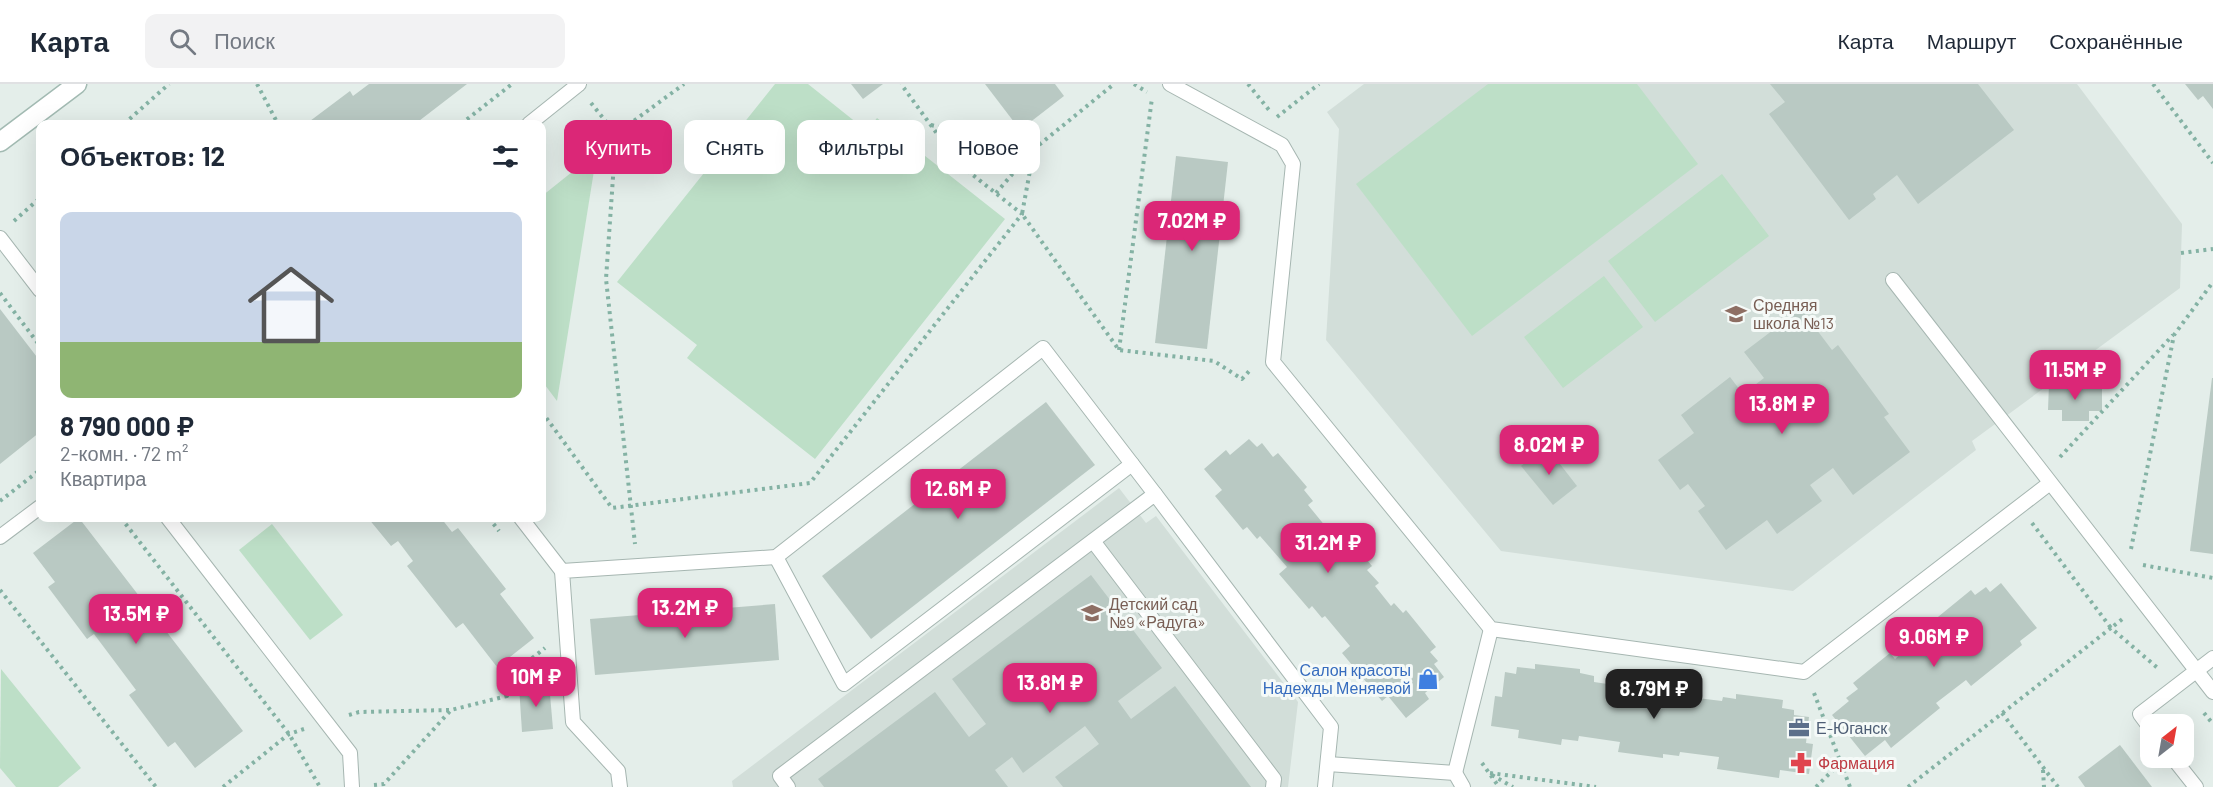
<!DOCTYPE html>
<html lang="ru">
<meta charset="utf-8">
<style>
:root{--surface:#fff;--page:#f2f2f3;--text:#1f2937;--muted:#747a83;--line:#e0e1e3;--accent:#db2777}
body{margin:0;font-family:Barlow,sans-serif;background:var(--page);color:var(--text);height:100vh;display:flex;flex-direction:column;font-size:22px;white-space:nowrap}
*{box-sizing:border-box;margin:0}
p{font-size:20px;color:var(--muted)}
.icon{flex:none;width:33px;height:33px;fill:none;stroke:currentColor;stroke-width:2;stroke-linecap:round;stroke-linejoin:round}
.map{position:relative;flex:1;overflow:hidden}
.side{position:absolute;left:36px;top:36px;width:510px;height:402px;display:flex;flex-direction:column;background:var(--surface);border-radius:12px;box-shadow:0 6px 24px #0002}
.side>*{flex:none}
.guide{position:absolute;left:564px;top:36px;width:570px;height:54px;display:flex;gap:12px}
.needle{width:39px;rotate:31deg}
.fabs{position:absolute;left:2140px;top:630px;display:grid;gap:12px}
.fabs a{display:grid;place-items:center;width:54px;height:54px;border-radius:12px;background:var(--surface);box-shadow:0 6px 24px #0002;font-size:30px}
.price{position:absolute;translate:-50% -51px;padding:0 14px;border-radius:12px;background:var(--accent);color:#fff;font-size:20px;line-height:39px;filter:drop-shadow(0 2px 3px #0008)}
.price::after{content:'';position:absolute;left:50%;top:36px;width:18px;height:14px;margin-left:-9px;background:inherit;clip-path:polygon(0 0,100% 0,50% 100%)}
.price.on{background:#222;color:#fff}
ul{padding:0;list-style:none}
li{display:grid;align-content:center;gap:12px;height:318px;padding:0 24px}
li span{display:grid;place-items:center;height:186px;border-radius:12px;color:#555}
li>.icon{margin-inline-start:auto}
span .icon{width:108px;height:108px;fill:#fffc;stroke-width:1}
li b{font-size:26px}
h2{display:flex;justify-content:space-between;align-items:center;height:72px;padding:0 24px;font-size:26px}
.chip{padding:0 21px;border-radius:12px;background:var(--surface);box-shadow:0 6px 24px #0002;font-size:21px;line-height:54px}
.chip.on{background:var(--accent);color:#fff}
header{display:flex;align-items:center;gap:36px;box-sizing:border-box;height:84px;padding:0 30px;background:var(--surface);border-bottom:2px solid var(--line)}
header strong{font-size:28px}
nav{display:flex;gap:33px;margin-inline-start:auto;font-size:21px}
.search{width:420px;height:54px;background:var(--page);display:flex;align-items:center;gap:15px;box-sizing:border-box;padding:0 21px;border-radius:12px;color:var(--muted);font-size:22px}
.map>svg:first-child{display:block}
</style>
<header>
<strong>Карта</strong>
<div class="search"><svg class="icon" aria-label="search" viewBox="0 0 24 24"><circle cx="10" cy="10" r="6"/><path d="M15 15l6 6"/></svg>Поиск</div>
<nav><a>Карта</a><a>Маршрут</a><a>Сохранённые</a></nav>
</header>
<div class="map">
<svg width="2213" height="703" viewBox="0 0 2213 703">
<rect width="100%" height="100%" fill="#e4eeea"/>
<g fill="#d2ded9">
<path d="M1364,0H2077L2182,140L2180,204L1972,357L1976,366L1793,507L1501,467L1326,256L1339,45L1327,28Z"/>
<path d="M1119,404L1146,439L1156,432L1298,618L1288,703H733L732,697Z"/>
</g>
<g fill="#bddfc7">
<path d="M775,0H808L867,47L877,34L1005,135L815,375L687,274L697,261L617,198Z"/>
<path d="M1488,0H1637L1698,80L1472,252L1356,100Z"/>
<path d="M597,68L557,317L542,297V112Z"/>
<path d="M1722,90L1769,152L1655,238L1608,177Z"/>
<path d="M1604,192L1643,243L1563,304L1524,253Z"/>
<path d="M272,440L343,531L310,556L239,466Z"/>
<path d="M1,585L81,684L58,703H16L0,684Z"/>
</g>
<g fill="#b9c9c3">
<path d="M369,0H467L415,40H306L350,7L353,12Z"/>
<path d="M851,0H883L863,15Z"/>
<path d="M985,0H1055L1064,12L1020,46Z"/>
<path d="M1770,0H1978L2014,46L1918,120L1897,91L1873,110L1876,115L1849,136L1769,30L1785,18Z"/>
<path d="M2185,0H2213V25L2203,12L2198,16Z"/>
<path d="M1176,72L1228,78L1207,265L1155,259Z"/>
<path d="M0,225L40,277V348L0,380Z"/>
<path d="M1801,225L1832,266L1838,261L1889,330L1884,333L1910,368L1853,411L1833,384L1810,401L1822,417L1777,450L1767,436L1726,466L1698,427L1705,422L1688,400L1680,406L1658,376L1694,349L1681,331L1730,293L1743,310L1764,294L1744,268Z"/>
<path d="M2212,294H2213V470L2190,467Z"/>
<path d="M2049,300L2102,301V327H2089V337H2062V326H2048Z"/>
<path d="M1046,318L1095,381L871,555L822,492Z"/>
<path d="M1249,355L1257,363L1262,359L1273,373L1278,369L1307,403L1304,406L1313,417L1308,421L1326,443L1330,440L1338,450L1342,447L1372,482L1367,486L1379,499L1375,502L1391,522L1394,519L1403,529L1406,526L1436,563L1430,568L1438,577L1434,580L1444,593L1425,609L1429,615L1406,634L1388,612L1382,617L1342,569L1350,562L1325,532L1322,534L1312,522L1309,525L1279,490L1287,483L1260,452L1257,455L1247,443L1243,446L1215,412L1222,406L1204,385L1226,366L1230,371Z"/>
<path d="M1546,362L1577,402L1553,421L1521,382Z"/>
<path d="M79,434L243,647L195,684L175,658L168,663L129,611L136,606L94,550L87,555L48,503L55,498L33,469Z"/>
<path d="M368,434H441L452,448L458,444L506,505L500,510L534,554L497,583L463,539L456,544L407,482L413,477L398,457L391,462Z"/>
<path d="M1091,491L1162,584L1118,617L1131,635L1175,602L1251,703H1063L1055,693L1099,660L1085,642L1023,689L1012,673L995,686L1008,703H824L818,695L935,608L969,653L986,640L952,595Z"/>
<path d="M2001,499L2037,544L2020,557L2022,561L1971,602L1966,596L1936,619L1940,624L1891,664L1885,656L1865,672L1832,631L1849,617L1846,614L1858,605L1853,599L1890,569L1895,575L1904,567L1908,572L1930,554L1926,549L1936,541L1933,537L1971,506L1975,511L1986,503L1990,508Z"/>
<path d="M775,520L779,576L595,591L590,535Z"/>
<path d="M1535,580L1580,585V589L1594,592V598L1621,602V597L1635,599L1636,594L1681,601V606L1697,608V614L1722,617L1723,613L1736,615V610L1783,616L1782,624L1794,626V631L1809,633L1806,659L1813,660L1809,690L1780,686L1779,694L1717,685L1719,673L1680,668L1679,672L1663,670V674L1618,668L1620,658L1579,652L1578,657L1562,655L1561,661L1518,654L1519,646L1491,642L1495,612L1502,613L1505,588L1516,590L1517,583L1535,585Z"/>
<path d="M549,599L553,645L522,648L519,602Z"/>
<path d="M2120,661L2152,703H2085L2078,693Z"/>
</g>
<g fill="none" stroke-linecap="round" stroke-linejoin="round">
<defs>
<g id="lane">
<path d="M1170,0L1282,61L1293,80L1273,278L1491,545L1804,588L2050,399"/>
<path d="M529,40L579,0"/>
<path d="M0,154L40,206"/>
<path d="M1893,196L2213,608"/>
<path d="M168,434L350,669L352,703"/>
<path d="M521,434L562,487"/>
<path d="M0,453L40,423"/>
<path d="M1093,457L1274,695L1273,703"/>
<path d="M776,473L844,600L1132,380"/>
<path d="M2151,645L2140,630L2213,574"/>
<path d="M2173,674L2196,703"/>
<path d="M1328,680L1455,689L1463,703"/>
<path d="M1455,689L1491,545"/>
<path d="M620,703L618,687L573,638L562,487L776,473L1043,264L1155,410"/>
<path d="M788,703L780,692L1155,410L1331,643L1325,703"/>
</g>
<path id="secondary" d="M0,58L77,0"/>
</defs>
<use href="#lane" stroke="#a6b6b1" stroke-width="16"/>
<use href="#secondary" stroke="#a2bab2" stroke-width="21"/>
<g stroke="#84b2a4" stroke-width="4" stroke-dasharray="3 4.5" stroke-linecap="butt">
<path d="M257,0L278,40"/>
<path d="M1134,0L1147,8"/>
<path d="M1248,0L1269,26"/>
<path d="M2153,0L2213,79"/>
<path d="M591,19L616,50L606,195L635,460"/>
<path d="M1277,33L1319,0"/>
<path d="M124,40L169,0"/>
<path d="M461,40L512,0"/>
<path d="M931,41L1034,65L1114,0"/>
<path d="M616,50L684,0"/>
<path d="M996,109L1034,65L1022,130L1119,266L1214,277L1242,295L1251,285"/>
<path d="M14,137L40,114"/>
<path d="M2181,169L2213,165"/>
<path d="M0,209L40,262"/>
<path d="M1119,266L1152,14"/>
<path d="M542,328L612,424L810,399L1022,130L959,80L901,0"/>
<path d="M2060,373L2173,251"/>
<path d="M0,417L40,386"/>
<path d="M121,434L289,650L320,703"/>
<path d="M489,434L499,447"/>
<path d="M2032,439L2111,544L2125,533"/>
<path d="M2131,465L2174,251L2213,198"/>
<path d="M2143,481L2213,494"/>
<path d="M0,506L156,703"/>
<path d="M1814,609L1850,703"/>
<path d="M2002,629L2058,703"/>
<path d="M2204,629L2213,640"/>
<path d="M349,631L359,628L451,626L507,612V594L545,564"/>
<path d="M1482,679L1499,703"/>
<path d="M2043,686L2044,703"/>
<path d="M1490,689L1596,703"/>
<path d="M1492,691L1513,703"/>
<path d="M374,701L384,700L451,626"/>
<path d="M223,703L289,650L304,645"/>
<path d="M1816,703L1841,678"/>
<path d="M1908,703L2111,544L2160,586"/>
</g>
<use href="#lane" stroke="#fff" stroke-width="14"/>
<use href="#secondary" stroke="#fff" stroke-width="18"/>
</g>
<defs>
<symbol id="school-bare" viewBox="-9 -9 18 18"><path d="M0-5L7-2L0 1L-7-2ZM-4 1L0 2.5L4 1V4Q0 6-4 4Z" fill="#8d6e63" stroke="#f5faf8" stroke-width="2.5" paint-order="stroke"/></symbol>
<symbol id="shop-bare" viewBox="-9 -9 18 18"><path d="M-5-2.5h2.3a2.7 3.5 0 0 1 5.4 0H5L5.5 6h-11ZM-1.5-2.5h3a1.5 2.3 0 0 0-3 0Z" fill="#3f7fe0" stroke="#f5faf8" stroke-width="2.5" paint-order="stroke"/></symbol>
<symbol id="office-bare" viewBox="-9 -9 18 18"><path d="M-6-3h4V-5.5h4V-3h4V5H-6ZM-1-4.5V-3h2v-1.5ZM-6 0V1H6V0Z" fill="#5c6f8a" stroke="#f5faf8" stroke-width="2.5" paint-order="stroke"/></symbol>
<symbol id="pharmacy-bare" viewBox="-9 -9 18 18"><path d="M-2-6h4v4h4v4h-4v4h-4v-4h-4v-4h4Z" fill="#e0444e" stroke="#f5faf8" stroke-width="2.5" paint-order="stroke"/></symbol>
</defs>
<g fill-rule="evenodd">
<use href="#school-bare" x="1721" y="215" width="30" height="30"/>
<use href="#school-bare" x="1077" y="514" width="30" height="30"/>
<use href="#shop-bare" x="1413" y="580" width="30" height="30"/>
<use href="#office-bare" x="1784" y="629" width="30" height="30"/>
<use href="#pharmacy-bare" x="1786" y="664" width="30" height="30"/>
</g>
<g text-anchor="middle" stroke-width="6" stroke-linejoin="round" paint-order="stroke">
<g font-size="16" fill="#785e54" stroke="#f5faf8" text-anchor="start">
<text x="1753" y="227">Средняя<tspan x="1753" dy="18">школа №13</tspan></text>
<text x="1109" y="526">Детский сад<tspan x="1109" dy="18">№9 «Радуга»</tspan></text>
</g>
<g font-size="16" fill="#366cbe" stroke="#f5faf8" text-anchor="end">
<text x="1411" y="592">Салон красоты<tspan x="1411" dy="18">Надежды Меняевой</tspan></text>
</g>
<g font-size="16" fill="#4e5e75" stroke="#f5faf8" text-anchor="start">
<text x="1816" y="650">Е-Юганск</text>
</g>
<g font-size="16" fill="#be3a42" stroke="#f5faf8" text-anchor="start">
<text x="1818" y="685">Фармация</text>
</g>
</g>
</svg>
<div class="fabs">
<a><svg class="needle" viewBox="-14 -14 28 28"><path d="M0-13l5 13h-10z" fill="#e53935"/><path d="M0 13l5-13h-10z" fill="#747a83"/></svg></a>
</div>
<b class="price" style="left:1192px;top:168px">7.02M ₽</b>
<b class="price" style="left:2075px;top:317px">11.5M ₽</b>
<b class="price" style="left:1782px;top:351px">13.8M ₽</b>
<b class="price" style="left:1549px;top:392px">8.02M ₽</b>
<b class="price" style="left:958px;top:436px">12.6M ₽</b>
<b class="price" style="left:1328px;top:490px">31.2M ₽</b>
<b class="price" style="left:685px;top:555px">13.2M ₽</b>
<b class="price" style="left:136px;top:561px">13.5M ₽</b>
<b class="price" style="left:1934px;top:584px">9.06M ₽</b>
<b class="price" style="left:536px;top:624px">10M ₽</b>
<b class="price" style="left:1050px;top:630px">13.8M ₽</b>
<b class="price on" style="left:1654px;top:636px">8.79M ₽</b>
<div class="guide">
<a class="chip on">Купить</a>
<a class="chip">Снять</a>
<a class="chip">Фильтры</a>
<a class="chip">Новое</a>
</div>
<section class="side">
<h2>Объектов: 12<svg class="icon" aria-label="filters" viewBox="0 0 24 24"><path d="M4 7h16M4 17h16"/><circle cx="9" cy="7" r="2"/><circle cx="15" cy="17" r="2"/></svg></h2>
<ul>
<li><span style="background:linear-gradient(#c9d6e8 70%,#8fb573 0)"><svg class="icon" aria-label="home" viewBox="0 0 24 24"><path d="M3 11l9-7 9 7M6 9v11h12V9"/></svg></span><div><b>8 790 000 ₽</b><p>2-комн. · 72 m²</p><p>Квартира</p></div></li>
</ul>
</section>
</div>
